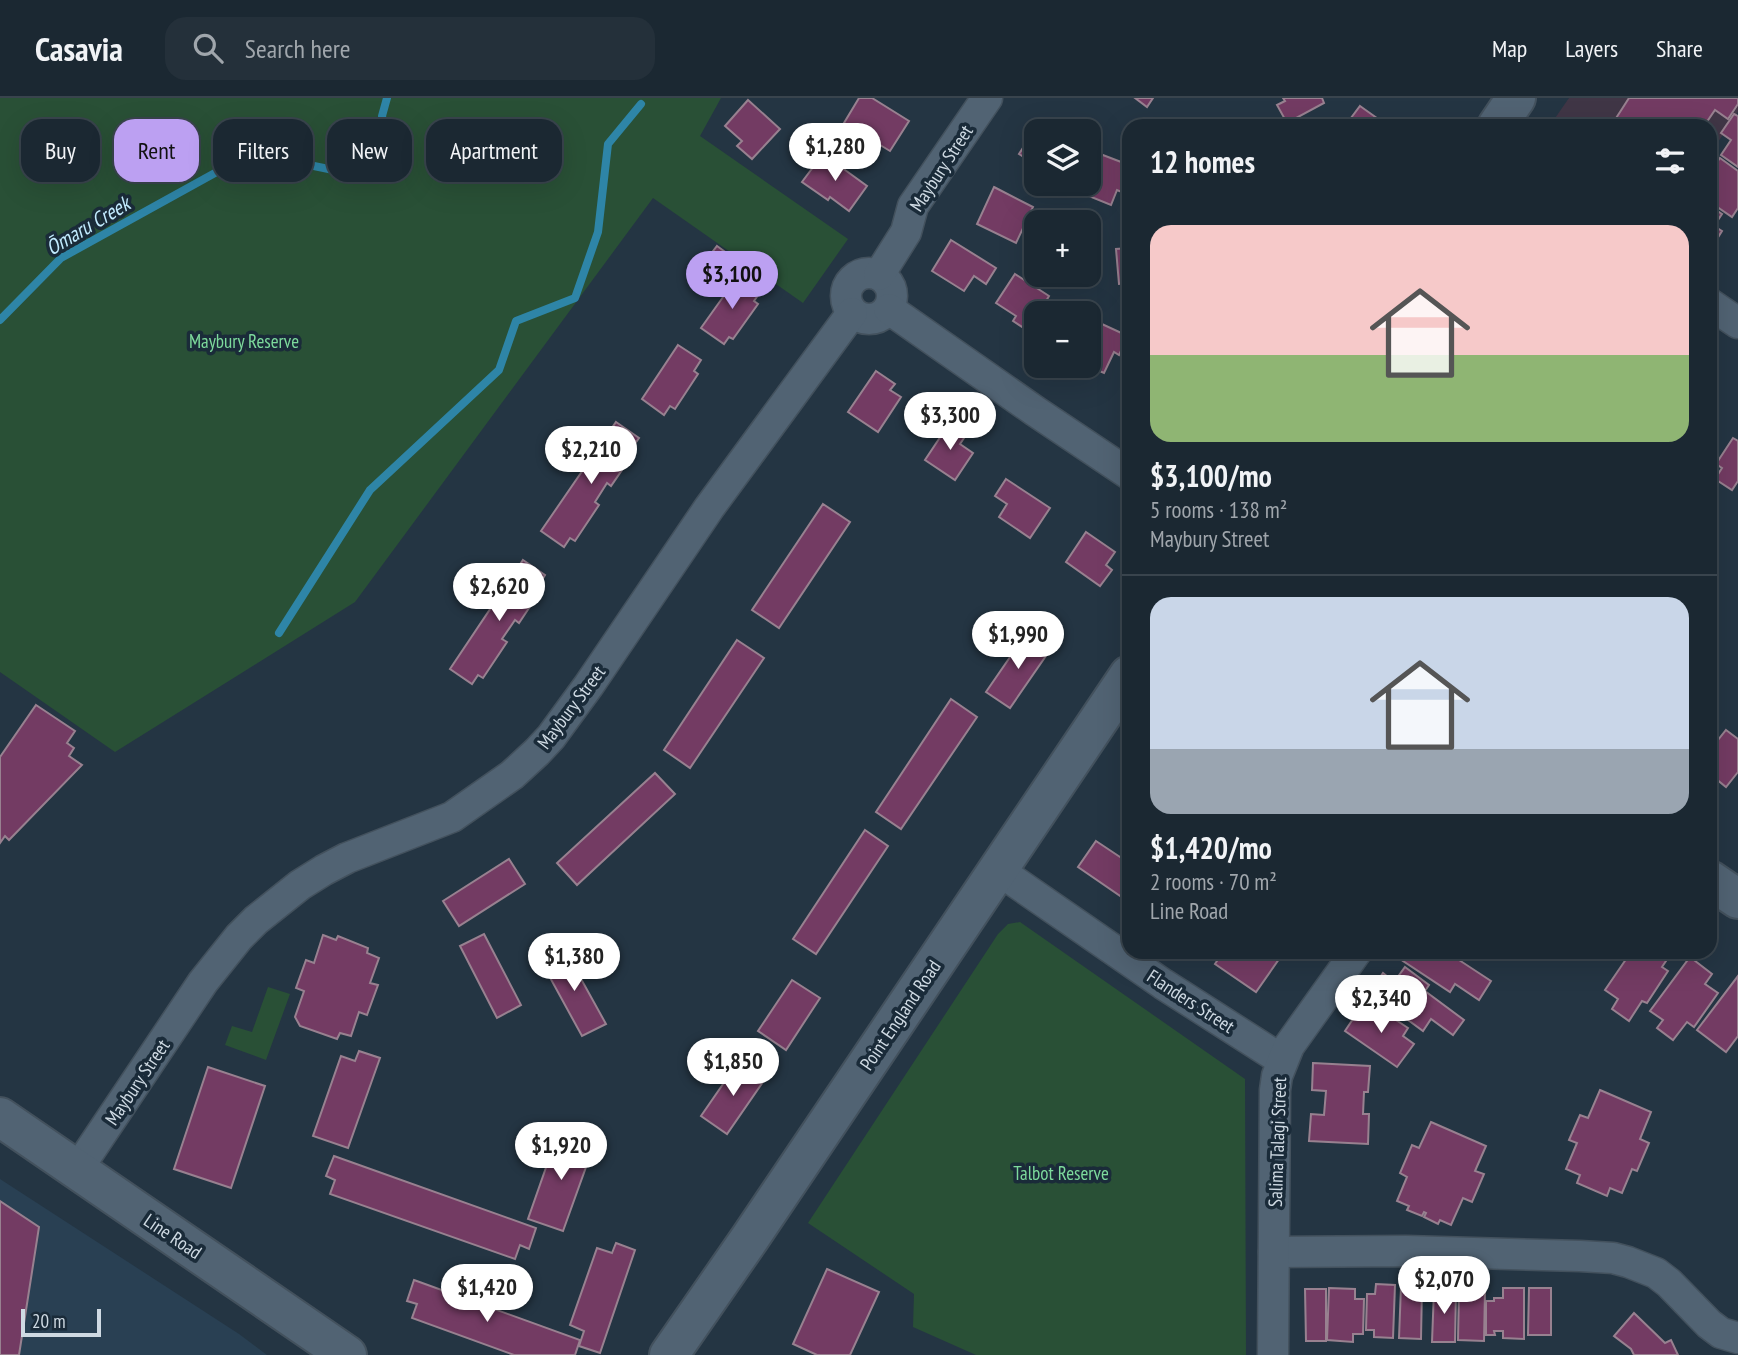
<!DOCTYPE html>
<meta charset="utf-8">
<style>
:root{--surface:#1b2832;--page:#24303a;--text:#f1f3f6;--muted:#a0a6ac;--line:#39444d;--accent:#bca0f2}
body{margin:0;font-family:"PT Sans Narrow",sans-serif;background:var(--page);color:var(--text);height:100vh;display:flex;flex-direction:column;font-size:26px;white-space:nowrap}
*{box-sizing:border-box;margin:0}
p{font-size:23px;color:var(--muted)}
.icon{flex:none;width:38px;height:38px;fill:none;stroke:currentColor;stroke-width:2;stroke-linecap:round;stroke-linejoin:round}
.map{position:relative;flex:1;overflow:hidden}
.panel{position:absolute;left:1122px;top:21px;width:595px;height:840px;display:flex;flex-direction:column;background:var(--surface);border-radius:21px;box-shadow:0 7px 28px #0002,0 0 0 2px var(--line)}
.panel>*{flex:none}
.banner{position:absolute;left:21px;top:21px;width:665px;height:63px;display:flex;gap:14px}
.buttons{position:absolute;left:1024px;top:21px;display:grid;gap:14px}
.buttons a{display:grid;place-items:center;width:77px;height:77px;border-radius:14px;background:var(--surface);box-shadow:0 7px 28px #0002,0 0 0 2px var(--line);font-size:35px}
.scale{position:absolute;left:21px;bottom:18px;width:80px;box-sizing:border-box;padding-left:7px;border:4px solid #cfdae3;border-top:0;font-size:19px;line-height:24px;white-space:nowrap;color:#cfdae3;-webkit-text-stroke:5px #1a2b39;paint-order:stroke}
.price{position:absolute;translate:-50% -60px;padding:0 16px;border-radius:24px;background:#fff;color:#222;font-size:23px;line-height:46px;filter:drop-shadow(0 2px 4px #0008)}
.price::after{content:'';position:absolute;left:50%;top:42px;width:21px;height:16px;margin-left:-10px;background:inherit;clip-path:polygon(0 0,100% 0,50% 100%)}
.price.current{background:var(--accent);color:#111}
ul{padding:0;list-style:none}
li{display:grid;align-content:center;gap:14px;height:371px;padding:0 28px}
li+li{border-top:2px solid var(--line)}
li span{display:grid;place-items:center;height:217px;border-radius:21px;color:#555}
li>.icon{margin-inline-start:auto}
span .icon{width:126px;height:126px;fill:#fffc;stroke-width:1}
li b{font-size:30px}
h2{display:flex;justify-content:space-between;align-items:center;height:84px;padding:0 28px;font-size:30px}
.tag{padding:0 24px;border-radius:21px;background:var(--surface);box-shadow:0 7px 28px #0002,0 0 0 2px var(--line);font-size:24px;line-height:63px}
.tag.current{background:var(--accent);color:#111}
header{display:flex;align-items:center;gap:42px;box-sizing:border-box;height:98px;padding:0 35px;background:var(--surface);border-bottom:2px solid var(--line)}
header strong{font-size:33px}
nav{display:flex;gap:38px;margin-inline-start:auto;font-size:24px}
.search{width:490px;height:63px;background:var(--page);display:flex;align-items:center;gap:18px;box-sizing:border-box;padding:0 24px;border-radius:21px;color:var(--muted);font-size:26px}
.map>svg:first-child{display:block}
</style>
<header>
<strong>Casavia</strong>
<div class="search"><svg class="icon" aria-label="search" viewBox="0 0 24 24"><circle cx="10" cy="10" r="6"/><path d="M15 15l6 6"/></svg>Search here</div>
<nav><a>Map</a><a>Layers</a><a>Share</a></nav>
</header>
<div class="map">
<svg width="1738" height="1257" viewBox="0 0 1738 1257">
<rect width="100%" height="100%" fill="#243543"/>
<path fill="#294053" d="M0,1081L239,1236L267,1257H0Z"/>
<path fill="#403646" d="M1569,0H1738V14L1710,56V28H1551V26Z"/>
<g fill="#295036">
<path d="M0,0H721L700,38L848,141L803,205L653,100L355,504L115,654L0,574Z"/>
<path d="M1020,824L1245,981L1246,1257H976L913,1229L914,1196L808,1125L998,836L1008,826Z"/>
<path d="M268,889L290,896L266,962L225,947L232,928L252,934Z"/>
</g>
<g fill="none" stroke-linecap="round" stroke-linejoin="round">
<g stroke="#2e85a7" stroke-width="8">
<path d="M0,222L61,160L233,65L294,54L309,67L353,76L389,50L382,18L387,0"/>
<path d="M279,535L370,392L499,272L516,223L575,200L598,134L608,46L641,6"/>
</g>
</g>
<g fill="#733b63" stroke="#988190" stroke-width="2">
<path d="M859,0H872L909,23L890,53L844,25Z"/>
<path d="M1135,0H1153L1147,9Z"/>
<path d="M1283,0H1322L1324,5L1287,25L1277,7L1285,3Z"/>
<path d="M1629,0H1738V6L1728,21L1715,12L1704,28H1611Z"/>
<path d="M748,2L780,31L752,61L737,48L742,43L725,28Z"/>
<path d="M1360,8L1388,28H1345Z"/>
<path d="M1734,16L1738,18V69L1721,57L1731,42L1721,35Z"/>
<path d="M1052,21L1069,33H1044Z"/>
<path d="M1032,36L1036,39V67L1019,56Z"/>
<path d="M1095,54L1129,67V97L1117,92L1111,107L1074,92L1077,86H1088V70Z"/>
<path d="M823,56L867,88L849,113L830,99L828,102L802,84Z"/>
<path d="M1720,60L1738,73V110L1732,119L1710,104V74Z"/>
<path d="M994,89L1033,109L1016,145L977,126Z"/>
<path d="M1710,108L1722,116L1714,128L1722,133L1710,152Z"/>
<path d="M951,142L996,170L986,186L974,178L964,193L932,173Z"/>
<path d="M717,148L739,164L730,177L707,161Z"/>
<path d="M1129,150V185L1119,186L1116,151Z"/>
<path d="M1015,176L1049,198L1039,215H1036L1034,223L1036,225L1030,234L1013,223L1016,218L996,205Z"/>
<path d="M738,178L761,193L754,203L758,206L733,241L729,239L724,246L701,230Z"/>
<path d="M1091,221L1128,238L1119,257L1114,254L1104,275L1088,268V227Z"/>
<path d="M678,247L701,262L694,273L698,276L675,311L670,308L664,317L642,301Z"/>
<path d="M876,273L895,286L890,292L901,299L878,334L848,314Z"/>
<path d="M951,323L968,334L960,346L973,355L955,382L925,362Z"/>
<path d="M616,324L639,340L632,350L635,353L611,388L607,385L595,404L599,407L575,443L570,440L564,449L541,433Z"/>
<path d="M1733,340L1738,343V383L1732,392L1715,381L1722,370L1716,366Z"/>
<path d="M1006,381L1050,410L1030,440L999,419L1007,406L995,398Z"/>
<path d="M823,406L850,424L779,530L752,512Z"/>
<path d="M1086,434L1115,454L1106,467L1112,472L1100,488L1066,464Z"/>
<path d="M523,462L545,477L539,487L543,489L519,525L515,522L502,541L507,544L483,580L478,577L472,586L450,571Z"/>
<path d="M1026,536L1050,552L1010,610L986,594Z"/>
<path d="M737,542L764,560L690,670L664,652Z"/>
<path d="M951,601L977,619L901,731L876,714Z"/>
<path d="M36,607L75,633L67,645L74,650L69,658L82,667L9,742L5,738L0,745V659Z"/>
<path d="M1726,632L1738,641V674L1726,689L1710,676V652Z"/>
<path d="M655,675L675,696L577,787L557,765Z"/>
<path d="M865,732L888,748L816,856L793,841Z"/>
<path d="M1096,743L1129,765V804L1078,769Z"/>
<path d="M509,761L525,786L459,828L443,803Z"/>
<path d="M484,836L521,907L497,920L460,848Z"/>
<path d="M323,837L336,842L338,838L368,850L367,855L379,860L370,885L378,887L367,917L359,914L351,938L340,935L337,941L300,928L295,919L304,893L296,890L306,862L314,865Z"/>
<path d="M565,852L606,926L582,938L542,865Z"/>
<path d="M1223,854H1284L1256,894L1215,866Z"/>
<path d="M1401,854H1455L1461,858L1459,862L1491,883L1479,902L1455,886L1450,894L1397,859Z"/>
<path d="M1631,854H1666L1670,857L1662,869L1668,873L1647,905L1642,903L1629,923L1612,911L1618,901L1605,892Z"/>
<path d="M1690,859L1712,876L1705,886L1718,895L1694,929L1687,924L1673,942L1657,930L1663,922L1650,913Z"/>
<path d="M1405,869L1429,887L1425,893L1464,922L1453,937L1431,921L1423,933L1370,894L1383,875L1394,884Z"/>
<path d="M1738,878V938L1726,954L1697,932Z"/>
<path d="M792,882L820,900L786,952L758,933Z"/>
<path d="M1361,909L1373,917L1378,910L1408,930L1403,938L1414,946L1397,969L1345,933Z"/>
<path d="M359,953L380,960L348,1050L313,1038L341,958L355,963Z"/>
<path d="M739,963L765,981L727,1036L701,1018Z"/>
<path d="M1313,965L1370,968L1368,994H1364L1363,1016H1369L1368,1046L1309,1043L1311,1016L1324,1017L1326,993L1312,992Z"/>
<path d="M208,969L265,988L231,1090L174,1071Z"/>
<path d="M1600,992L1651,1014L1640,1041L1649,1045L1637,1073L1632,1071L1622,1095L1610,1090L1607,1098L1577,1085L1580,1077L1566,1071L1577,1045L1569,1042L1580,1017L1588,1020Z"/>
<path d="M1431,1024L1486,1048L1475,1073L1484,1076L1472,1104L1463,1100L1451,1127L1440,1122L1438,1126L1424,1119L1426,1115L1424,1114L1422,1118L1407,1112L1409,1108L1397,1103L1407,1079L1400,1075L1412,1047L1419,1050Z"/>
<path d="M574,1036L595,1044L563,1133L528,1121L556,1041L571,1046Z"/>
<path d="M334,1058L536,1130L529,1151L520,1147L515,1161L330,1096L335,1082L326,1078Z"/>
<path d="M0,1103L39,1129L19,1257H0Z"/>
<path d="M616,1145L635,1152L600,1255L579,1248L584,1233L570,1227L597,1150L612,1155Z"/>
<path d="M827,1171L879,1194L850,1257H817L793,1246Z"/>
<path d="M414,1182L580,1242L575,1257H514L412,1220L417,1206L407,1203Z"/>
<path d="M1376,1186L1395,1187L1393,1240L1374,1239V1232H1366L1367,1196H1375Z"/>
<path d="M1401,1188L1422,1189L1421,1241L1399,1240Z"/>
<path d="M1329,1190L1355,1191V1201H1364L1363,1236H1353V1244L1327,1242Z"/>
<path d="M1503,1190H1524V1241L1503,1240V1233H1494L1495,1237H1486V1203H1494V1200H1503Z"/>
<path d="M1529,1190H1551V1237H1528Z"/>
<path d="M1305,1191H1326V1243H1306Z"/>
<path d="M1434,1192H1456L1455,1244H1432Z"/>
<path d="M1459,1193H1485L1484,1243L1458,1242Z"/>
<path d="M1634,1215L1665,1245L1671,1242L1678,1257H1634L1631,1251L1614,1238Z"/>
</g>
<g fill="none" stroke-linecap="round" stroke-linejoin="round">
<defs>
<g id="street">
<circle cx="869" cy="198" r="23"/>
<path d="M879,177L906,134L913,108L987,0"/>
<path d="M1710,206L1738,225"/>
<path d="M889,211L1035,313L1129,376"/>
<path d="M998,772L1163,886L1282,962"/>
<path d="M77,1072L203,884L239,839L256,822L300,787L324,772L347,760L452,719L512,677L537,654L551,639L589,587L709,410L852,215"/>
<path d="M1274,1154L1406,1153L1580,1158L1613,1160L1628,1164L1656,1175L1669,1185L1709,1226L1721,1235L1738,1240"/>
<path d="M1273,1257L1275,992L1277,978L1289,948L1356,854"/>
</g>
<g id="secondary">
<path d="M1497,28L1516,0"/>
<path d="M1710,782L1738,801"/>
<path d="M0,1019L347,1257"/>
<path d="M669,1257L750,1140L1129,577"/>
</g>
</defs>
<use href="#street" stroke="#43515d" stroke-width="33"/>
<use href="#secondary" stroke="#43515d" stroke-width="42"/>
<use href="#street" stroke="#516373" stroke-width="30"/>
<use href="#secondary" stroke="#516373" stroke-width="38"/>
</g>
<g text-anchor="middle" stroke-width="7" stroke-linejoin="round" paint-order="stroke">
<g font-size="19" fill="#cfdae3" stroke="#1a2b39">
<text transform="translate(941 70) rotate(-57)" y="7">Maybury Street</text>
<text transform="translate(571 609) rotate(-53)" y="7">Maybury Street</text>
<text transform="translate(1191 903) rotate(33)" y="7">Flanders Street</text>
<text transform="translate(900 917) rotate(-56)" y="7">Point England Road</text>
<text transform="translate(137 984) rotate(-56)" y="7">Maybury Street</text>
<text transform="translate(1277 1044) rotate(-88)" y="7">Salima Talagi Street</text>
<text transform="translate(173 1138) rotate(34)" y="7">Line Road</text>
</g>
<g font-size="19" fill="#7dda9c" stroke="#1a2b39">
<text x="244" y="250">Maybury Reserve</text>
<text x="1061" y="1082">Talbot Reserve</text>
</g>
<g font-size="21" font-style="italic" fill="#c2ebfe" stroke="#1a2b39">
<text transform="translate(88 128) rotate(-31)" y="7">Ōmaru Creek</text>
</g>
</g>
</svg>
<div class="buttons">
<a><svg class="icon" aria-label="layers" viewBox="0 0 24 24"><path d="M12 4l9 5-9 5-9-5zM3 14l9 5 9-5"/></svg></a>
<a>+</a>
<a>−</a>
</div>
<div class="scale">20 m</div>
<b class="price" style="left:835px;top:85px">$1,280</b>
<b class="price current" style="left:732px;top:213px">$3,100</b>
<b class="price" style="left:950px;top:354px">$3,300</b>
<b class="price" style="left:591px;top:388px">$2,210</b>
<b class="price" style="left:499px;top:525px">$2,620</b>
<b class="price" style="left:1018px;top:573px">$1,990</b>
<b class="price" style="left:574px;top:895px">$1,380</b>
<b class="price" style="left:1381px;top:937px">$2,340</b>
<b class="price" style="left:733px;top:1000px">$1,850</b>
<b class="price" style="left:561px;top:1084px">$1,920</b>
<b class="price" style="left:1444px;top:1218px">$2,070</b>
<b class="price" style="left:487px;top:1226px">$1,420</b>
<div class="banner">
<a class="tag">Buy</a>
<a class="tag current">Rent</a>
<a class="tag">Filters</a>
<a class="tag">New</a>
<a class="tag">Apartment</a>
</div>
<section class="panel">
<h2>12 homes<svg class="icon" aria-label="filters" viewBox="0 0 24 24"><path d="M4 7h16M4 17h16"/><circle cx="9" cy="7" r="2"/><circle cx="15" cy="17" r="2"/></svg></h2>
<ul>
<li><span style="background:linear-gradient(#f6c9c9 60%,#8fb573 0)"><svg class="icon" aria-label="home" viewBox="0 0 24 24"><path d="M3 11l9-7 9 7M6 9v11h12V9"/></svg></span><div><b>$3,100/mo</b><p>5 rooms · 138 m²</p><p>Maybury Street</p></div></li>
<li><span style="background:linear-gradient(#c9d6e8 70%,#9aa5b1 0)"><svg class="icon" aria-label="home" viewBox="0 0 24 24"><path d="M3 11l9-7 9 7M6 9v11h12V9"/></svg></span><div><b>$1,420/mo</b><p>2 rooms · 70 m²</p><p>Line Road</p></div></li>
</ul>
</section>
</div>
